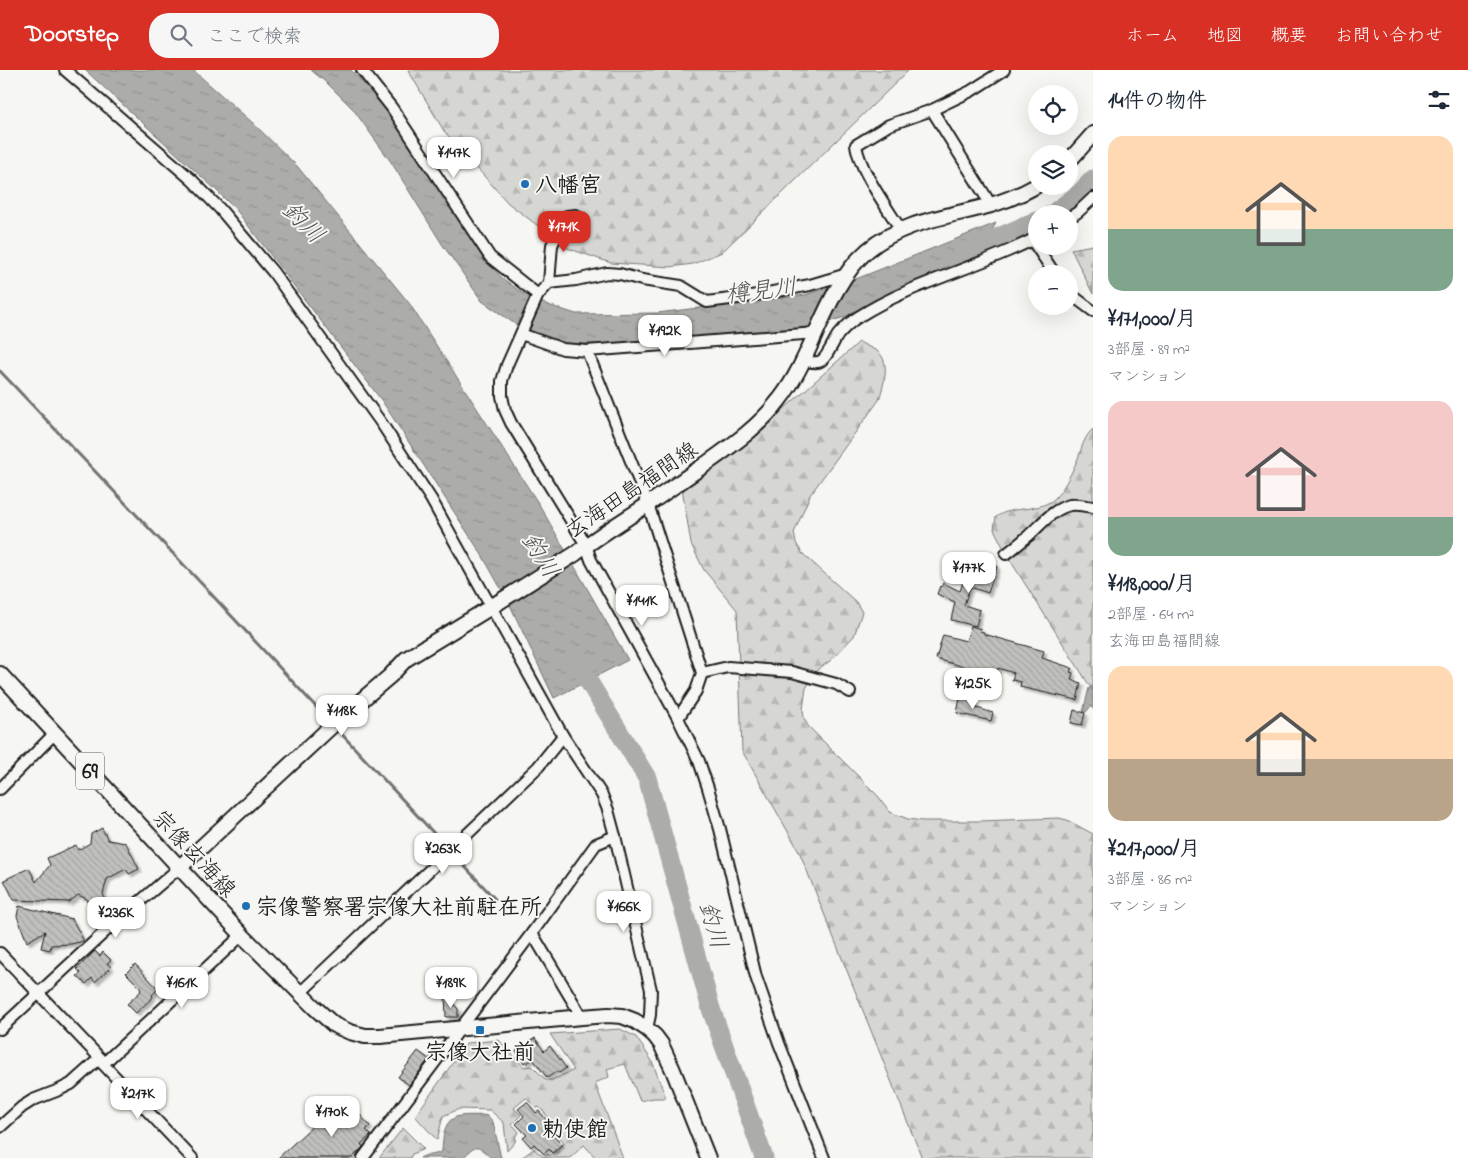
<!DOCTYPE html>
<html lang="ja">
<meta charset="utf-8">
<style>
:root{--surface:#fff;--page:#f6f6f7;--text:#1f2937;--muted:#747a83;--accent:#d93025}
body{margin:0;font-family:"Indie Flower","Klee One",sans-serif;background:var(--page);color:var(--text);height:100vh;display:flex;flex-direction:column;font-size:19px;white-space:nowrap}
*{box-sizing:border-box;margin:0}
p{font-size:16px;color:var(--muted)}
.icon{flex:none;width:28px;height:28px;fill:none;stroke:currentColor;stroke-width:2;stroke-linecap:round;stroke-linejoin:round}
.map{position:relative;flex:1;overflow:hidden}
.details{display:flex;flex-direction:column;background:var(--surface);width:375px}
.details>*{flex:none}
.tools{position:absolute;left:1028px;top:15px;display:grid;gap:10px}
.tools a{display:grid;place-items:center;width:50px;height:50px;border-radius:50%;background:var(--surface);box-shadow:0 5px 20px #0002;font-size:25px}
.price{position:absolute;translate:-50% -42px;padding:0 11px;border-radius:10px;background:#fff;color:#222;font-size:16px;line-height:32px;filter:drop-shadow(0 1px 2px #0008)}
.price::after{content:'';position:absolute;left:50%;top:30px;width:15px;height:11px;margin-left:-8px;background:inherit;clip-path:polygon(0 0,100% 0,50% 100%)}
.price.active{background:var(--accent);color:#fff}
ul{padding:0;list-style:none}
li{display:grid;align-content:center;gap:10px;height:265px;padding:0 15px}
li span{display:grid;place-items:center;height:155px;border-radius:15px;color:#555}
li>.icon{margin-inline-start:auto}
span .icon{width:90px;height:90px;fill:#fffc;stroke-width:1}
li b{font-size:21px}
h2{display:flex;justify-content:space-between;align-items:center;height:60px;padding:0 15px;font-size:21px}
header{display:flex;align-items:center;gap:30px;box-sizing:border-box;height:70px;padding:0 25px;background:var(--accent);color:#fff}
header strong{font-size:24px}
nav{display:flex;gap:28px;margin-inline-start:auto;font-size:18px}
.search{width:350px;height:45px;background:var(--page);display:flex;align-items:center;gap:12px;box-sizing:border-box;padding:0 18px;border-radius:20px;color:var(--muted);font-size:19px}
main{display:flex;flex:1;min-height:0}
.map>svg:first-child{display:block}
</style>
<header>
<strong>Doorstep</strong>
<div class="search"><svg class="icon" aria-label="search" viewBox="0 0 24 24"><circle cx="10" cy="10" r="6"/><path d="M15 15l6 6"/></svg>ここで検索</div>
<nav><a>ホーム</a><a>地図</a><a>概要</a><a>お問い合わせ</a></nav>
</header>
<main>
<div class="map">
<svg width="1093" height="1088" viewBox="0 0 1093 1088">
<defs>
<pattern id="forest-firs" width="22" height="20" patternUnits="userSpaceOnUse" patternTransform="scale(1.25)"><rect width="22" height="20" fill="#d6d6d2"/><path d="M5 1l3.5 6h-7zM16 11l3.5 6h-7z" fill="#b7b7b4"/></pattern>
<pattern id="water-ripples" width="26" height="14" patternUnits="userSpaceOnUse" patternTransform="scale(1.25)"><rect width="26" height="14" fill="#acaca9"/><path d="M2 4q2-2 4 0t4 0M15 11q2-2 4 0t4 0" fill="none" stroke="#939391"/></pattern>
<pattern id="building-back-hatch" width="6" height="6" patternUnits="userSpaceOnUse" patternTransform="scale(1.25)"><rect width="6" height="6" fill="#c0c0bd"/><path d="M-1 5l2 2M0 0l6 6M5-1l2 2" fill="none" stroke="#a4a4a2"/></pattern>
<filter id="shadow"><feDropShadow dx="3" dy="3" stdDeviation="1" flood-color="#0004"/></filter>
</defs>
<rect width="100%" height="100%" fill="#f6f6f2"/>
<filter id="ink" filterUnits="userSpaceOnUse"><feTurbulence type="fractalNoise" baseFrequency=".02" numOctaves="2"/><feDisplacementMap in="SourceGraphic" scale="10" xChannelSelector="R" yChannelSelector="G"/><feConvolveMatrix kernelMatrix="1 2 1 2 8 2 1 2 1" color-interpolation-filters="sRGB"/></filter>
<g filter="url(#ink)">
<g fill="url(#forest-firs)" stroke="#797977">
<path d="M408,0H909L722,182L693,194L670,197L611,193L567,178L508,133L444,61Z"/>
<path d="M1093,175V224L1071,179Z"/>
<path d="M859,272C865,275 871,278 877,281C892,292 883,316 879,330L810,425L794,463L796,473L802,483L856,532L862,542L854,566L830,591L818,599L806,618L803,639L804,648L808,656L878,726L890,742L908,749L923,751H979L1059,748L1067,750L1093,764V1088H922L799,781L742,681L737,540L704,500L691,474L682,418L737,381Z"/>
<path d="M1093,359V621L1008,487L994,459L996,447C1014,434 1041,444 1057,426C1066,415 1073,400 1079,386C1082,376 1085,366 1093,359Z"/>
<path d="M620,959L636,967L652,991L666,1028H654L640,1031L625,994L607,999L609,1007L595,1013L623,1088H596L584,1075L570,1088H521L534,1079L544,1087L548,1084L550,1086L565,1073L548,1055L552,1051L539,1037L536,1038L526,1028L514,1038L521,1045L512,1054L519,1062L516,1065L515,1072L507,1081L504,1053L490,1040L459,1039L443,1046L437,1070L415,1046L467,973L499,970L524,997L532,996L546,1010H552L574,1000L550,964Z"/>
<path d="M403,1058L424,1079L412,1084L410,1088H379Z"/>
</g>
<g fill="url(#water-ripples)" stroke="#727271">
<path d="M85,0H193L254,54L297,96L409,233L540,436L628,590L554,628L509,533L482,485L382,331L237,141L215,119Z"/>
<path d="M311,0H351L392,45L481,185L501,207L522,223L545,234L576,244L657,243L805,225L856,209L996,153L975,190L910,214L869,237L842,248L800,259L619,274H571L554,271L533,264L515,254L482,231L442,174L391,92L353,39L328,14Z"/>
<path d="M1092,617L1093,639L1091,636L1086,642H1083L1089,618Z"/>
<path d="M482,1045L488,1046L493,1052L501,1088H491C477,1075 477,1074 463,1088H420C427,1083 433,1087 442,1081C443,1070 443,1053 454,1048C461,1044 473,1046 482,1045Z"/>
</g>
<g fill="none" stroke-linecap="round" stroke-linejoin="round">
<g stroke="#727271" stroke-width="3">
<path d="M0,301L200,512L331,653"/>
<path d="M335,657L495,829"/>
</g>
<g stroke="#acaca9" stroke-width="19">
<path d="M1052,144L1080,123L1093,109"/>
<path d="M962,183L1036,151"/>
<path d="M575,589L647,708L711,939L764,1088"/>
</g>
</g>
<g fill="url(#building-back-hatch)" stroke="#1c1c1c" filter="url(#shadow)">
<path d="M983,490L997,496L988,523L970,517L964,535L980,540L976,556L951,550L955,532L937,524L940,516L941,517L943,513L960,521L966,504L976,508Z"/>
<path d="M971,556L981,559L980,561L984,562V564L1044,581L1042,588L1072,598L1070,602L1073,603L1071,610L1081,613L1077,630L1020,617L1021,612L1012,610L1014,603L998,598L997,602L994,601L993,605L985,603L983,608L974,606L976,600L936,589L943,565L966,571Z"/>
<path d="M960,628L976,632L974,637L993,643L991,651L957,643Z"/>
<path d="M1074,640L1085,643L1082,655L1071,653Z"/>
<path d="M102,758L108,770L126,773L139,799L129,804L126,799L107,809L103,824L105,829L99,833V837L90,836L87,829L78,825L69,832L14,830L4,810L29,798L36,812L50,795L47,788L76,775L78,780L90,773L91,764Z"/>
<path d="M19,836L72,849L84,871L71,874L51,875L50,880L41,878L45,861L27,872L17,846Z"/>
<path d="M95,881L100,886L103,882L111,890L107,893L111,897L95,912L92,908L86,914L77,906L81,903L77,899Z"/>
<path d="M135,894L158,919L152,925L153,927L136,943L127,934L141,921L140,920L141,918L126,903Z"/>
<path d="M445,924L458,939V947H446Z"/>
<path d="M535,968L544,981L550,976L566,998L559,1003L557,1001L547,1008L533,989L527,993L526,991L524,993L516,981Z"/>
<path d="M418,981L429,989L409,1015L398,1007Z"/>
<path d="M527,1032L536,1043L539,1041L548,1052L544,1055L562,1074L552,1083L549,1079L544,1084L534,1074L531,1077L523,1068L527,1065L516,1054L524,1046L518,1039Z"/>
<path d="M350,1034L370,1056L366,1060L371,1065L361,1074L363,1077L352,1088H278L320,1049L327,1056Z"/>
</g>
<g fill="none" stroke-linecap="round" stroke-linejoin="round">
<defs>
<g id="minor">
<path d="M65,0L192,110L220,139L273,202L382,354L431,429L563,666L602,725L608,740L615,766L651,920L650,945L647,959"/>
<path d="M362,0L392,38L490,187L538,225"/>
<path d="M991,135L932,40L971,21L1004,0"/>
<path d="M1069,148L1078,142L1093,128"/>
<path d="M901,160C886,136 860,101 856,75L889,55L932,40"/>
<path d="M1032,170L1055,204"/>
<path d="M549,213L552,175L567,146L576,145"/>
<path d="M1069,223L1093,241"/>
<path d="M521,264L563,279L587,281L816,263"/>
<path d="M587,281L648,434L702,603L696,621L678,648"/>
<path d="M803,291C807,291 814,293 818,292C826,291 833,272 838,265C844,258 850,252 858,247C913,212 978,198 1036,168"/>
<path d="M1006,484C1013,479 1020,473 1027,467C1040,456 1052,439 1070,435C1078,434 1085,436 1093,437"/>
<path d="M702,603L728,597L792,602L836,614L850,622"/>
<path d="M0,719L55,663"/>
<path d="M532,863L582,947"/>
<path d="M0,883L100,988L103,994L192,1088"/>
<path d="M300,923L538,697L563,666"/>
<path d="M0,959L109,858L179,798"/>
<path d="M103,994L242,865"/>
<path d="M0,1057L22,1037L33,1030L59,1020L71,1014L100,988"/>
<path d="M363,1088L532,863L596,774L615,766"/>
<path d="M824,1088L779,973L756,907L720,759L708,718L699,691L678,648L591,490L586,475L511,353L505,340L502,326V311L507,295L538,225L549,213L576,210L607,203L620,204L642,210L681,216L707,232L746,227L810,215L847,204"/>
</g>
<g id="major">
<path d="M1069,91L1093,64"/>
<path d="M0,604L242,865L314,937L334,955L350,962L365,966H380L582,947L608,945L622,946L635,951L647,959L655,966L661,974L673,1000L708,1088"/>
<path d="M179,798L336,652L390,606L406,589L491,537L575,484C598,466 623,451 647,435C666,422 684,409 703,396C731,376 759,357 780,329C814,286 825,217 868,180C903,151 948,147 991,135C1007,130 1022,124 1036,116"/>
</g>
</defs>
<use href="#minor" stroke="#1c1c1c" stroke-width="14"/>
<use href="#major" stroke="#1c1c1c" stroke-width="18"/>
<use href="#minor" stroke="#f6f6f2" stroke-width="10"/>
<use href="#major" stroke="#f6f6f2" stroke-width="14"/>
</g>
</g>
<g fill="#1f6fb2" stroke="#f6f6f2" stroke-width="2">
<circle cx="525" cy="114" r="5"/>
<circle cx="246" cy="836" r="5"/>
<rect x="475" y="955" width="10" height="10" rx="2.5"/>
<circle cx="532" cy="1058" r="5"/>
</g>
<g text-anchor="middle" stroke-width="4" stroke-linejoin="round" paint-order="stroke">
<rect fill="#f6f6f2" stroke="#5d5d5c" stroke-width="1" x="76" y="682.5" width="28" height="37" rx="4"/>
<g font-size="21" font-weight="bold" fill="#1c1c1c">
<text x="90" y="708">69</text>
</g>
<g font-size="22" font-weight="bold" fill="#1c1c1c" stroke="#f6f6f2" text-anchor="start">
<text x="535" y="122">八幡宮</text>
<text x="256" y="844">宗像警察署宗像大社前駐在所</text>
<text x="480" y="989" text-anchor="middle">宗像大社前</text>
<text x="542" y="1066">勅使館</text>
</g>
<g font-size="22" fill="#1c1c1c" stroke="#f6f6f2">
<text transform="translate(631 419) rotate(-34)" y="8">玄海田島福間線</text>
<text transform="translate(195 783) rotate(47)" y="8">宗像玄海線</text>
</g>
<g font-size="24" font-style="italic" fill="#565654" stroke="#f6f6f2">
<text transform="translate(304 152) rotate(45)" y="8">釣川</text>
<text transform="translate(761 220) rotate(-7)" y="8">樽見川</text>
<text transform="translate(541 485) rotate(58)" y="8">釣川</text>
<text transform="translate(714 855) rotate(74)" y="8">釣川</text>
</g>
</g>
</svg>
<div class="tools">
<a><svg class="icon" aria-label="locate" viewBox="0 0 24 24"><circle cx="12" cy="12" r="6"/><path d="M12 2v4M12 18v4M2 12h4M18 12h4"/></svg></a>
<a><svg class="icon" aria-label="layers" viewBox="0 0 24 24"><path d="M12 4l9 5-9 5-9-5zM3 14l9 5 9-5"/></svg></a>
<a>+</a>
<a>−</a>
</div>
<b class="price" style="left:454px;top:109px">¥147K</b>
<b class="price active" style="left:564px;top:183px">¥171K</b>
<b class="price" style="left:665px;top:287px">¥192K</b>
<b class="price" style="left:969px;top:524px">¥177K</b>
<b class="price" style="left:642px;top:557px">¥141K</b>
<b class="price" style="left:973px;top:640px">¥125K</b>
<b class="price" style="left:342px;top:667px">¥118K</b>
<b class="price" style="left:443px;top:805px">¥263K</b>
<b class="price" style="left:624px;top:863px">¥166K</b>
<b class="price" style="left:116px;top:869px">¥236K</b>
<b class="price" style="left:182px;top:939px">¥161K</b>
<b class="price" style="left:451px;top:939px">¥189K</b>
<b class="price" style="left:138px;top:1050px">¥217K</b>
<b class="price" style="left:332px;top:1068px">¥170K</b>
</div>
<section class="details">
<h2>14件の物件<svg class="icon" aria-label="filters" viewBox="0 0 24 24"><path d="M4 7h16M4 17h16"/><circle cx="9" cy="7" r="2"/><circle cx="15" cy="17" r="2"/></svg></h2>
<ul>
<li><span style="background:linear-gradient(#ffd9b3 60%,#7fa58c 0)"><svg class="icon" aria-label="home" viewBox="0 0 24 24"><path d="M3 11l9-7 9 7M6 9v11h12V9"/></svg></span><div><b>¥171,000/月</b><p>3部屋 · 89 m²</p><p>マンション</p></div></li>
<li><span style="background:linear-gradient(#f6c9c9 75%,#7fa58c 0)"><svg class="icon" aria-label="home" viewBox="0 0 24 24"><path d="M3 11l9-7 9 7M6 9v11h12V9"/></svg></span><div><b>¥118,000/月</b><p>2部屋 · 64 m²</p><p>玄海田島福間線</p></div></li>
<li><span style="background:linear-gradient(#ffd9b3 60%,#b9a48a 0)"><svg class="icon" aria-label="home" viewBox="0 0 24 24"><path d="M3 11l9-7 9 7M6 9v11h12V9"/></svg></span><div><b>¥217,000/月</b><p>3部屋 · 86 m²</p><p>マンション</p></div></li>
</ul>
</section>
</main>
